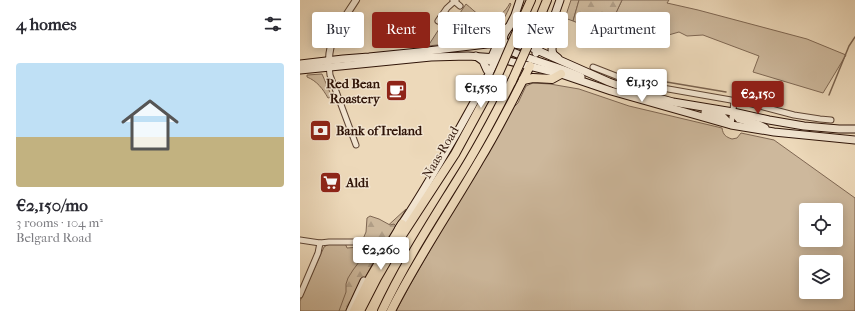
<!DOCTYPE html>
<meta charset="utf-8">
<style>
:root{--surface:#fff;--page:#f7f7f7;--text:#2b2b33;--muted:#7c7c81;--line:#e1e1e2;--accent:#8f2418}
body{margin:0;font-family:"IM FELL French Canon",serif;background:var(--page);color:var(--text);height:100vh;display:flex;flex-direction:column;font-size:15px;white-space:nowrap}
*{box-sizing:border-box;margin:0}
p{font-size:13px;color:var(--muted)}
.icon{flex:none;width:22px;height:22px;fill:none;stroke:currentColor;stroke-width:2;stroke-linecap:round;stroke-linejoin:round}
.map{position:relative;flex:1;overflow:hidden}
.side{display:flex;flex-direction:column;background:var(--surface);width:300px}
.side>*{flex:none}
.top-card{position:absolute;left:12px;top:12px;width:380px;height:36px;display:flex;gap:8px}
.tools{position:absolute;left:499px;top:203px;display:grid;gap:8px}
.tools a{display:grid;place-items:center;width:44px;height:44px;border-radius:4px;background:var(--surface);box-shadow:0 2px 10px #0003;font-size:20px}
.price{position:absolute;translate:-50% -34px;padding:0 9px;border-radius:4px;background:#fff;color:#222;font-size:13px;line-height:26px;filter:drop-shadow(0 1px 2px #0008)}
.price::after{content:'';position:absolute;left:50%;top:24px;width:12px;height:9px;margin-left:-6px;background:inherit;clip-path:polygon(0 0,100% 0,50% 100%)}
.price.selected{background:var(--accent);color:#fff}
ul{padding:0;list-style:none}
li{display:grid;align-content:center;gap:8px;height:212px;padding:0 16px}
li+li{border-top:1px solid var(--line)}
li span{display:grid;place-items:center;height:124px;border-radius:4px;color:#555}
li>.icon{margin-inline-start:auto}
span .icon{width:72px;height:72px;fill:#fffc;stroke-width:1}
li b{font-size:17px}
h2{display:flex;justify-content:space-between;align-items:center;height:48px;padding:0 16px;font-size:17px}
.pill{padding:0 14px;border-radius:4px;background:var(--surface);box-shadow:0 2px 10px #0003;font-size:14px;line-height:36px}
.pill.selected{background:var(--accent);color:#fff}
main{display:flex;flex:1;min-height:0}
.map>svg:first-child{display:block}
</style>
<main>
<section class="side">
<h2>4 homes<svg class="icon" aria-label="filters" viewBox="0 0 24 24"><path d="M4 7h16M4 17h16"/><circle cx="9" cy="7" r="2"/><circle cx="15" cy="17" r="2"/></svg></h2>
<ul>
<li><span style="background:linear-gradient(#bfe0f5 60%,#c2b280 0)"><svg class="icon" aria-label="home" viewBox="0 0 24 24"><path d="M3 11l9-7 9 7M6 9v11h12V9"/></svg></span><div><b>€2,150/mo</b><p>3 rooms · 104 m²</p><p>Belgard Road</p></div></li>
</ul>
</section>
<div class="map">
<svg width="555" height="311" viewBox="0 0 555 311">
<defs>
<pattern id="forest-firs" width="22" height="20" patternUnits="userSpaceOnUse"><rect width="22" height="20" fill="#cdb89c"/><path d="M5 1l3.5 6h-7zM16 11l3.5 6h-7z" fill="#b09d85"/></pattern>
</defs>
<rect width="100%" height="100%" fill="#edd9ba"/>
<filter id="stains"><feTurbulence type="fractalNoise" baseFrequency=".005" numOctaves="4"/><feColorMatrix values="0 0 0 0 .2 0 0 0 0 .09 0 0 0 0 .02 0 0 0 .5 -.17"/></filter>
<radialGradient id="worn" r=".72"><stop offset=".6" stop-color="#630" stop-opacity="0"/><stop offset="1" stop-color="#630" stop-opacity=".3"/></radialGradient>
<g fill="#cdb89c" stroke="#7e6652" fill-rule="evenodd">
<path d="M271,0H279L273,21L265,18Z"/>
<path d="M322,0H369L367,3L398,10L507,39L546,55L523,93L453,72L459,56L403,35L387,36L379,32L365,36L308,22L315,15Z"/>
<path d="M210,3L211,4C200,30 194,32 168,37L160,13L166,4C171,8 175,12 179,15C183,17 186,16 189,17C199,18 205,12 210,3Z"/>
<path d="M141,26L153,37V41L146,44L128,46Z"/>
<path d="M22,74L32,97L28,98C23,89 17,81 7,77V75Z"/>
<path d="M233,83L250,84L279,89L329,106L422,128C423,135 426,137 432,139L437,138L441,133L474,140L555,198V311H96C132,242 176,178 212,109L218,103L226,86ZM506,210H536V240H506ZM506,262H536V292H506Z"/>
<path d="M106,209L59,290L49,311H0V301L24,247L29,244L45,243L47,248L60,247L61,242H70Z"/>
</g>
<g fill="url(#forest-firs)" stroke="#7e6652">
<path d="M279,0H322L315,15L298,31L273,21Z"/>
<path d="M70,216L79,219L90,225L94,224L96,226L78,253L48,311H39L46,292V284L48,278L53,270L59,262L63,259L73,246C69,244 68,240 63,239L66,232L67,218Z"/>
</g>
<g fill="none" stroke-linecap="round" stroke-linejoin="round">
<g stroke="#7a624e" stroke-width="1.5">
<path d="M325,75L426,92"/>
<path d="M529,95L549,46L555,37"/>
</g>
<defs>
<g id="minor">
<path d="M153,0L160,6"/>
<path d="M138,21L147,8L156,0"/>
<path d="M29,65L30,75L56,145"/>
<path d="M293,67L334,83L431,100L434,102"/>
<path d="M431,125L434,102L440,101L494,115L520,119L531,120"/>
<path d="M0,240L20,243L29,242H56"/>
<path d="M0,295L18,253L20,243"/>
</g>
<path id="tertiary" d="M29,60C29,37 44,19 56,0"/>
<g id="secondary">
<path d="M254,19L252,50L253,54L258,58"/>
<path d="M204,35C203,41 202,44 206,49C230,61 257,65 281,77"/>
<path d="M162,44L190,36L209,27"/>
<path d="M236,53L254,17L260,0"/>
<path d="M176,56L183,61L187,70"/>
<path d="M190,61L198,43L209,27L215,15L220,0"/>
<path d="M0,64L43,59L69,57L119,52L187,44L209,43L230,47L309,82L336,92L373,102L433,112L469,120L504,126L539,129H555"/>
<path d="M0,70L131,57L168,56L197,58L261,74L311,91L431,125L474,132L555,140"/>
<path d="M405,112L422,116L430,124"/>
<path d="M433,112L439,119L457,124L465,128"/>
<path d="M99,228C114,207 127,184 140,162C162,125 183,87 202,48L203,46L209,44"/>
<path d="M50,311L64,281"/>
</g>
<g id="trunk">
<path d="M218,29L231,0"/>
<path d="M233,34L247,0"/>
<path d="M223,80L233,78L252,79L261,74"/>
<path d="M54,311L70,278L102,224"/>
<path d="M60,311L77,278L99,240L155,154L198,75"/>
<path d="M82,311C103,266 130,224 156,182C177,149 195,115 212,81"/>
<path d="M91,311C117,259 150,211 179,161C198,130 214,98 230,66"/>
</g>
</defs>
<use href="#minor" stroke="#5e4534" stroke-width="7"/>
<use href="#tertiary" stroke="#5e4534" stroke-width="8"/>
<use href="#secondary" stroke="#2f1408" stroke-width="9"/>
<use href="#trunk" stroke="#2f1408" stroke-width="10"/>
<use href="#minor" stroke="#f3e6d2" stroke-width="5"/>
<use href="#tertiary" stroke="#f3e6d2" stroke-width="6"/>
<use href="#secondary" stroke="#f3e6d2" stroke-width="7"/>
<use href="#trunk" stroke="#edd9ba" stroke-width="8"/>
<defs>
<g id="trunk-bridge">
<path d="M198,75L218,29"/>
<path d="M212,81L233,34"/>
</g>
</defs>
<use href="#trunk-bridge" stroke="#2f1408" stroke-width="10" stroke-linecap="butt"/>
<use href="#trunk-bridge" stroke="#edd9ba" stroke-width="8"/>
</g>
<defs>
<symbol id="cafe-square" viewBox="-11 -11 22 22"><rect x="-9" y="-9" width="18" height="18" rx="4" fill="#8f2418" stroke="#f3e6d2"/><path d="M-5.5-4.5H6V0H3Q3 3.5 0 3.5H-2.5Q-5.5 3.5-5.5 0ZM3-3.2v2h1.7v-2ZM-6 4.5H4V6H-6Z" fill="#fff"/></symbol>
<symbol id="bank-square" viewBox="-11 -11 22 22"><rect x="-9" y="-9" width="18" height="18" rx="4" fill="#8f2418" stroke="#f3e6d2"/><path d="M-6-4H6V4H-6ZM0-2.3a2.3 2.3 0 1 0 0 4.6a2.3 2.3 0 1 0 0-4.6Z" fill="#fff"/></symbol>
<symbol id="supermarket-square" viewBox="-11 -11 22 22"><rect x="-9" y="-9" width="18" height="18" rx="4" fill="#8f2418" stroke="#f3e6d2"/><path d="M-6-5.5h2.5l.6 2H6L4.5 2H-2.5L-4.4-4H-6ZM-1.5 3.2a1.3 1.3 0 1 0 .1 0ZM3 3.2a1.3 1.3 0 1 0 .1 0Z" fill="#fff"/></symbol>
</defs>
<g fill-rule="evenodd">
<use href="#cafe-square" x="84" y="78" width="25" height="25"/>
<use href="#bank-square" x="8" y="118" width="25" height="25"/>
<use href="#supermarket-square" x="18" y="170" width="25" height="25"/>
</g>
<g text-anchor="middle" stroke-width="3" stroke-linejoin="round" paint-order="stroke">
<g font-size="13" font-weight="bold" fill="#2f1408" stroke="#f3e6d2" text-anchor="start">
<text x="80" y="88" text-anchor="end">Red Bean<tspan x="80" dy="15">Roastery</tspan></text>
<text x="36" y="135">Bank of Ireland</text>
<text x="46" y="187">Aldi</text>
</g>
<g font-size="13" fill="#2f1408" stroke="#f3e6d2">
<text transform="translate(140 152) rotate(-59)" y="5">Naas Road</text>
</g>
</g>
<rect width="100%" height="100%" filter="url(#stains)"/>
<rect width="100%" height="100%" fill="url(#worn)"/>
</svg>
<div class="tools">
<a><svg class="icon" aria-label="locate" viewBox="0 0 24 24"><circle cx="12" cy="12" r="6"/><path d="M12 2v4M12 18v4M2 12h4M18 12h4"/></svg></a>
<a><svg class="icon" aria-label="layers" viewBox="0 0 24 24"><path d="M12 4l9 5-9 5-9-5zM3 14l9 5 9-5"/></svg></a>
</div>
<b class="price" style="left:342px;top:103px">€1,130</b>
<b class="price" style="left:181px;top:109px">€1,550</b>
<b class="price selected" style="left:458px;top:115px">€2,150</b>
<b class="price" style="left:81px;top:271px">€2,260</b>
<div class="top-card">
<a class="pill">Buy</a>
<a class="pill selected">Rent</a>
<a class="pill">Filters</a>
<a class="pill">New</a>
<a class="pill">Apartment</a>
</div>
</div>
</main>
